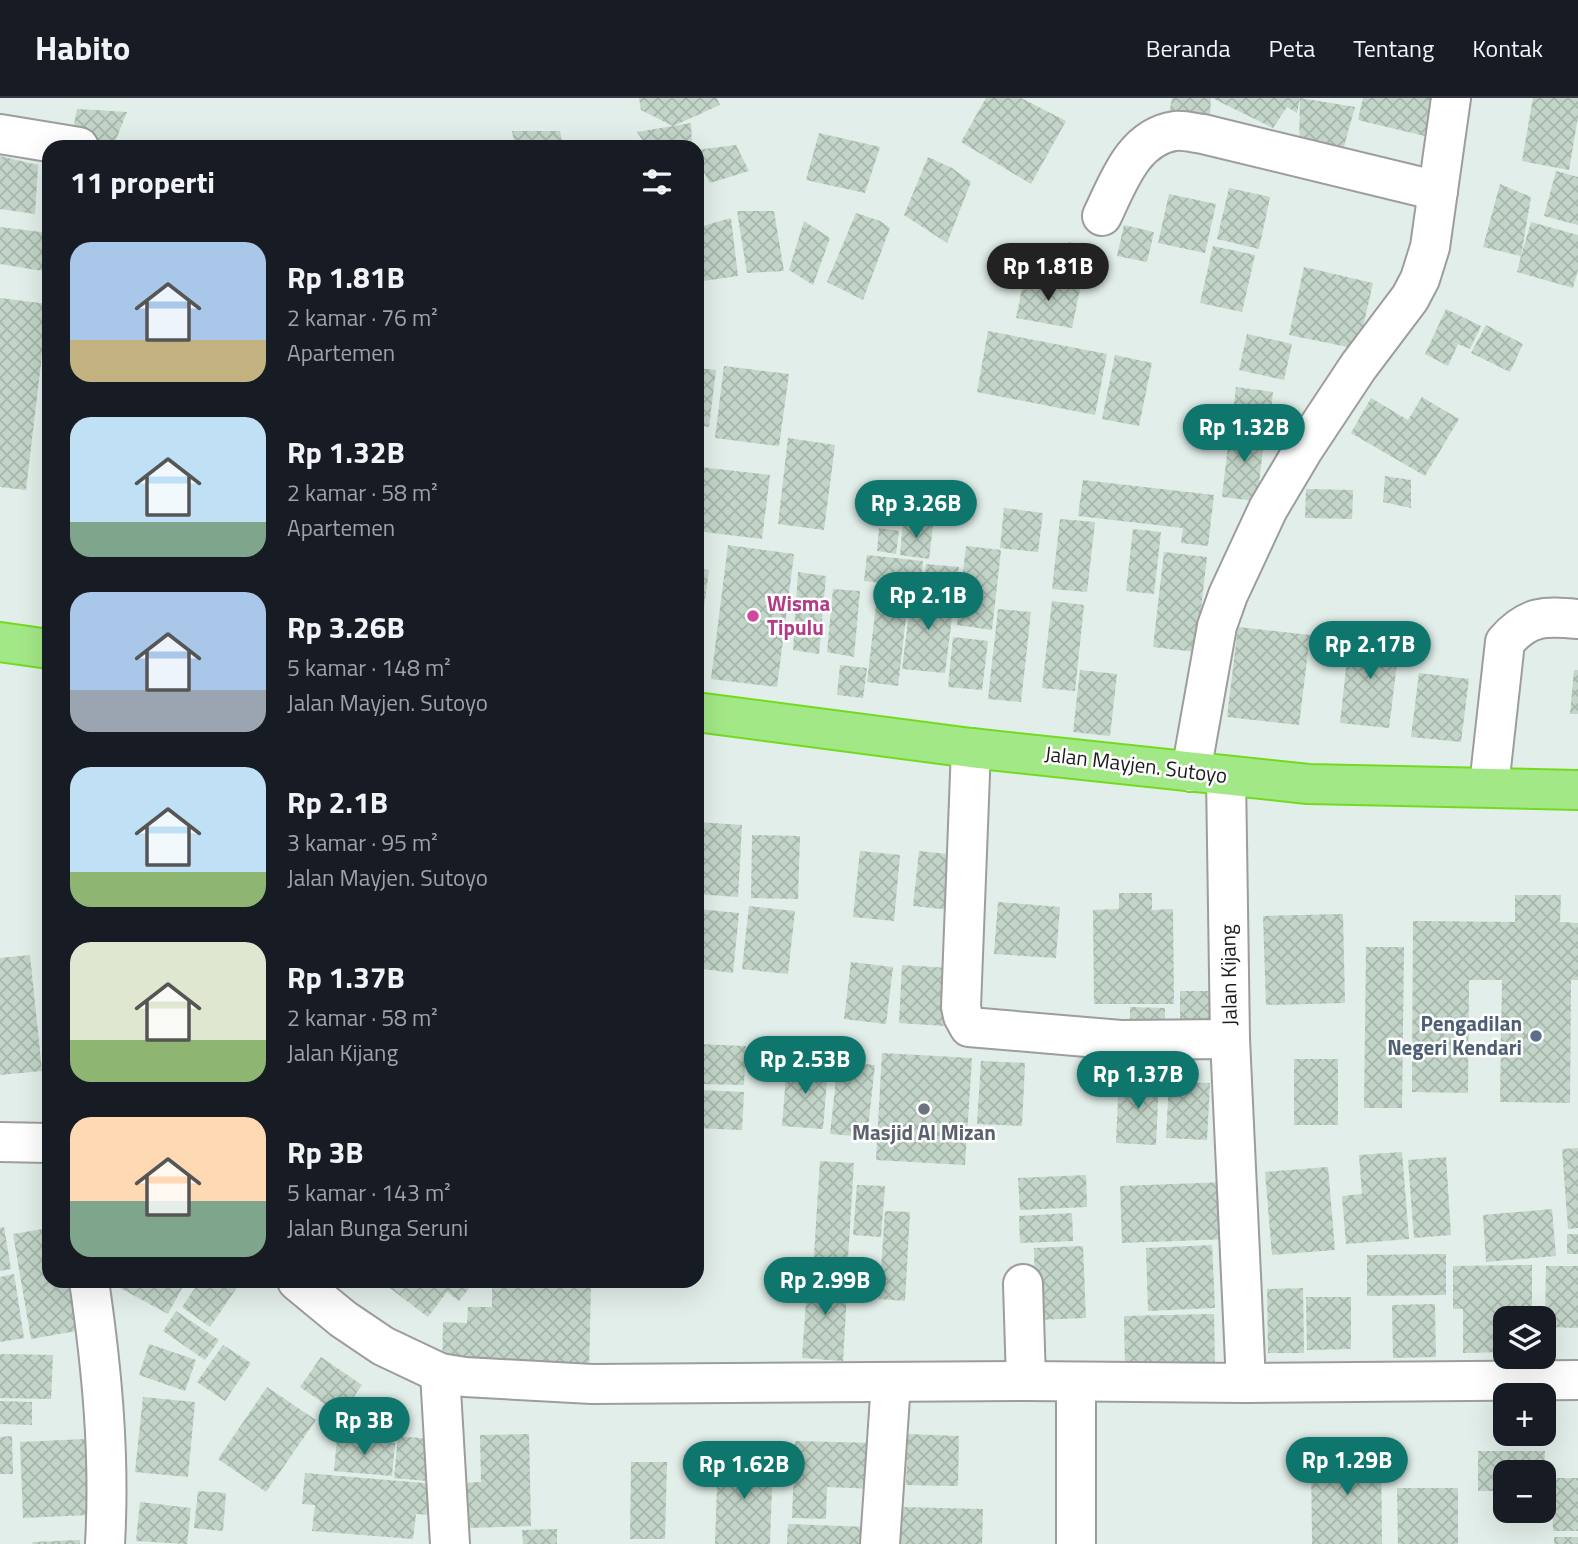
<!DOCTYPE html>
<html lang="id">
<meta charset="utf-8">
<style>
:root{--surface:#171b24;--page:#20242c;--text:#f1f3f6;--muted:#9ea1a6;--line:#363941;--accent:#0f766e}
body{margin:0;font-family:"Titillium Web",sans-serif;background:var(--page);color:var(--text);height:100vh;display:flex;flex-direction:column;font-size:26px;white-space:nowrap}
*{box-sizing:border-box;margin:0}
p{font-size:23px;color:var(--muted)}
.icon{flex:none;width:38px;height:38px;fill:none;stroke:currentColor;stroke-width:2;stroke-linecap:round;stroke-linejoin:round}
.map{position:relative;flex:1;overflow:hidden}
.details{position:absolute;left:42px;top:42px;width:662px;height:1148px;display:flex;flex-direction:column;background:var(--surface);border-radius:21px;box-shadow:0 7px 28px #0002}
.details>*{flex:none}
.fabs{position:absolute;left:1493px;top:1208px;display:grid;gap:14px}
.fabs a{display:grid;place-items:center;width:63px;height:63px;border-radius:14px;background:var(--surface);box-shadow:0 7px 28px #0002;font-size:35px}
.price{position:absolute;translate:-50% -60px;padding:0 16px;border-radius:24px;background:var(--accent);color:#fff;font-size:23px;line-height:46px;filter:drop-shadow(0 2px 4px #0008)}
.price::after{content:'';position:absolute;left:50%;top:42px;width:21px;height:16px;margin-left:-10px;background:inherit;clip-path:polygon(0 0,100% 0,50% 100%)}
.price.on{background:#222;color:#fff}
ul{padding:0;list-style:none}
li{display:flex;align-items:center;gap:21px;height:175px;padding:0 28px}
li span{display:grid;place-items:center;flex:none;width:196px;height:140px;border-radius:21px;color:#555}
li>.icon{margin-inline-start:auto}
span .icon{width:84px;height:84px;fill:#fffc;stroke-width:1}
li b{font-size:30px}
h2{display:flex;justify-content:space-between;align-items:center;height:84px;padding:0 28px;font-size:30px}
header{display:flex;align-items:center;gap:42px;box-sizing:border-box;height:98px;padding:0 35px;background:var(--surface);border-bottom:2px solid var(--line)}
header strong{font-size:33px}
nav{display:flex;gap:38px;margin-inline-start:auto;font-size:24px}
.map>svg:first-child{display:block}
</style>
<header>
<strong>Habito</strong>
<nav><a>Beranda</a><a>Peta</a><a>Tentang</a><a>Kontak</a></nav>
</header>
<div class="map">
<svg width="1578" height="1446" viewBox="0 0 1578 1446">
<defs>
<pattern id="building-cross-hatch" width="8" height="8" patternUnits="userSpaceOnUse" patternTransform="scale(1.75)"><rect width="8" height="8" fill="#c2d5c8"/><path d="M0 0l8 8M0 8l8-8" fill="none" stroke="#a6b6ab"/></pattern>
</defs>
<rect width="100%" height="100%" fill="#e2eee9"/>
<g fill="url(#building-cross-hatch)">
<path d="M639,0H717L720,7L673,28L641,12Z"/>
<path d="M986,0H1021L1066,23L1031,86L961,44Z"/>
<path d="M1172,0H1211L1210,16H1169Z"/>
<path d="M1212,0H1300L1297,15L1287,9L1273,30Z"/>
<path d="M1300,0L1355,9L1341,59L1299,52Z"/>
<path d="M1363,0H1443L1433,40L1358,22Z"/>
<path d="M1533,0H1578V19L1569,72L1522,63Z"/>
<path d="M77,11L127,14L113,49H70Z"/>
<path d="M691,25L692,49H647L637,34Z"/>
<path d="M512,33H560L563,49H515Z"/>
<path d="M819,35L880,49L865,95L806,82Z"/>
<path d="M736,47L749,73L710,85L696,60V52Z"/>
<path d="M0,58L38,67L35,116L0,111Z"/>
<path d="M928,59L952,70L971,84L947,145L904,117Z"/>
<path d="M1556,73L1578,79V127L1544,118Z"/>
<path d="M1500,86L1531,99L1521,158L1531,124L1578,137V171L1573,190L1517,174L1521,158L1483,149Z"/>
<path d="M1229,90L1270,99L1259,151L1217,141Z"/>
<path d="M1169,96L1216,106L1205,155L1158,145Z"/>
<path d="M737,113H774L784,173L747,175Z"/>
<path d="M856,115L880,123L890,130L863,202L827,184Z"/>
<path d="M731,120L738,178L696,184V130Z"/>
<path d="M804,123L830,140L813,187L789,172Z"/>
<path d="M1124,127L1154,134L1147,164L1117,158Z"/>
<path d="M0,129L49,135V174L0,166Z"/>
<path d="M1069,144L1094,149L1087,188L1061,183Z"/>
<path d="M1213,148L1255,157L1242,214L1200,205Z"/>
<path d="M1304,169L1373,185L1358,251L1289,237Z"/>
<path d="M1024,181L1080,191L1072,230L1016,220Z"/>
<path d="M0,200L48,206L26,392L0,389Z"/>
<path d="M1446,211L1481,228L1470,251L1458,246L1448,268L1425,256Z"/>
<path d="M1486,227L1523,246L1510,274L1471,255Z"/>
<path d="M988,233L1107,256L1095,317L977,294Z"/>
<path d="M1247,236L1292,246L1284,282L1239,272Z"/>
<path d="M1115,257L1152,265L1139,328L1102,321Z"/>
<path d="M724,268L789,276L779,348L715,340Z"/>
<path d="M696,270L716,272L709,329L696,327Z"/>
<path d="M1236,289L1273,294L1270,325L1232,321Z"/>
<path d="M1422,299L1459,321L1425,378L1351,335L1371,300L1408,322Z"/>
<path d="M1230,330L1265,333L1257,403L1222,399Z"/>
<path d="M788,340L835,347L824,432L778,426Z"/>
<path d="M45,348H49V386L43,385Z"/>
<path d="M700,369L770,377L762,441L696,433V398Z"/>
<path d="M1385,378L1411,382V410L1383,404Z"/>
<path d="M1083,382L1214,397L1208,448L1181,445L1183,430L1078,418Z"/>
<path d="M1306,391L1353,392L1352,421L1305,420Z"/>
<path d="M1004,410L1043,415L1038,454L1000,450Z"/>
<path d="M1060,421L1095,424L1087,494L1052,491Z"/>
<path d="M903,424L933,428L929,461L900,457Z"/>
<path d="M879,430L899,433L896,456L877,453Z"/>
<path d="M1133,431L1161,434L1154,496L1126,493Z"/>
<path d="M728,447L794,456L777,589L711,581Z"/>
<path d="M966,448L1001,452L992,532L957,527Z"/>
<path d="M1164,454L1207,459L1196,554L1153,549Z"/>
<path d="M867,457L923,463L920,489L864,483Z"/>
<path d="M926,466L959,469L956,492L924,488Z"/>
<path d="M696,470L709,472L698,554H696Z"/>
<path d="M798,474L826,478L819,556L793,552Z"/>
<path d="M878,490L909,493L898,588L867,584Z"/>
<path d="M833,491L860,493L854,559L827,554Z"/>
<path d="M912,492L955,496L945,575L902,571Z"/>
<path d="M1052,503L1084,507L1075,593L1042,590Z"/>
<path d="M998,511L1031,514L1021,604L988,601Z"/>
<path d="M1238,529L1310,537L1299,627L1227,619Z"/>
<path d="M1350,535L1400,541L1389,630L1340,625Z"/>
<path d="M953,539L988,543L982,592L948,589Z"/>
<path d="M840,567L867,570L863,600L837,597Z"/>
<path d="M1080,572L1117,576L1110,638L1073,634Z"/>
<path d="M1574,572H1578V616H1570Z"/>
<path d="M1419,575L1469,581L1461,644L1411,639Z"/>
<path d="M696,724L742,727L738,799L696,796Z"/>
<path d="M752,737L800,738L798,801L751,800Z"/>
<path d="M860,753L900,757L894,823L853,819Z"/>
<path d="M919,753L957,757L952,812L913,808Z"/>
<path d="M1119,795H1152V812L1173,811L1174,906H1094L1093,812L1119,811Z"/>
<path d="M1515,797H1561L1560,824L1578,825V882H1571L1570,1005L1500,1004L1502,882H1469L1468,995L1412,994L1413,823L1515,824Z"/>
<path d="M998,804L1060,809L1056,860L994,856Z"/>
<path d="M749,808L795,813L788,876L742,871Z"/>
<path d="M697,811L739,815L733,875L696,870Z"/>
<path d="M1343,816L1345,905L1266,907L1263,818Z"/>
<path d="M1366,849H1404L1402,1010H1364Z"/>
<path d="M30,857L42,973L0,977V860Z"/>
<path d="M851,864L893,869L886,926L844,921Z"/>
<path d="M902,867L949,870L945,928L899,925Z"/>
<rect x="1180" y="893" width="34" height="41"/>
<path d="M1130,909L1165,910V941H1130Z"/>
<rect x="45" y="942" width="4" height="49"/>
<path d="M696,946L746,948L744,987L696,986Z"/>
<path d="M882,955L972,960L965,1067L876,1062Z"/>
<rect x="1294" y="961" width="44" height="66"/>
<path d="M838,963L875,967L867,1039L830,1036Z"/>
<path d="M981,963L1025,965L1022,1028L977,1026Z"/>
<path d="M787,965L828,969L823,1031L782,1028Z"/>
<path d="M1119,979L1159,981L1156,1047L1116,1045Z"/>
<path d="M1169,984L1210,985L1207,1042L1166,1040Z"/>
<path d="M698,992L744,994L742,1032L696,1030Z"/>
<path d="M1578,1050V1130L1568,1131L1562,1051Z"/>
<path d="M1402,1054L1409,1141L1346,1146L1342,1098L1362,1096L1359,1057Z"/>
<path d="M1446,1059L1451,1137L1414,1140L1408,1062Z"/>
<path d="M820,1063L854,1065L847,1175L813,1173Z"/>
<path d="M1328,1069L1335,1152L1272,1157L1265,1074Z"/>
<path d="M1086,1077L1087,1109L1020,1112L1018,1080Z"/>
<path d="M1228,1084L1229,1141L1122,1145L1120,1088Z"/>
<path d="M857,1087L885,1088L881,1139L853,1137Z"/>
<path d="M1552,1111L1556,1158L1486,1164L1483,1117Z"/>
<path d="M885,1113L910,1114L905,1203L879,1201Z"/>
<path d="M1072,1115L1073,1143L1020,1145L1019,1118Z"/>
<path d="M4,1129L11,1171L0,1173V1130Z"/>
<path d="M49,1130V1183H68L76,1233L31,1241L13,1136Z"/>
<rect x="1567" y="1136" width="11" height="20"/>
<path d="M1212,1147L1215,1210L1148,1213L1146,1150Z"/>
<path d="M1083,1148L1086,1220L1036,1222L1034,1150Z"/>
<path d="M1446,1156V1197L1367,1198V1157Z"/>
<path d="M1532,1167V1210H1510L1511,1220H1505V1254L1463,1255V1211H1453V1168Z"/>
<path d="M1546,1168H1578V1230L1545,1229Z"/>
<path d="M14,1176L24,1240L0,1244V1179Z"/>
<path d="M808,1176L848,1178L843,1263L802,1260Z"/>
<path d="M107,1183H186L168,1216Z"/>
<path d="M200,1183H230L238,1188L210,1229L182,1209Z"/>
<path d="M391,1183H475L459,1203L447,1194L428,1219L387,1188Z"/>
<path d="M539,1183H591L589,1275L442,1272L443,1224L467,1225L468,1209H492V1185L539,1186Z"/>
<path d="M1303,1190L1304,1255H1268L1267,1191Z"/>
<path d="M1306,1199H1351V1251L1307,1252Z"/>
<path d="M1435,1206L1436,1259L1393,1260L1392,1207Z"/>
<path d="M176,1213L219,1242L205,1262L163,1233Z"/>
<path d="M1214,1216L1215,1268L1125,1270L1124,1218Z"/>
<path d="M149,1246L196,1262L185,1293L139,1277Z"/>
<path d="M223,1247L251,1265L225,1303L197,1284Z"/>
<path d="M0,1256L53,1257L51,1301L0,1300Z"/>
<path d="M321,1259L362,1287L341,1317L300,1289Z"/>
<path d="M267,1289L316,1322L266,1394L218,1361Z"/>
<path d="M143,1299L195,1304L188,1379L135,1374Z"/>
<path d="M0,1303L32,1304V1327L0,1326Z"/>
<path d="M529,1336L531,1428L465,1430L464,1385L481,1384L480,1337Z"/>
<path d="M908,1336L959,1338L958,1388L906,1387Z"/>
<path d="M12,1338L13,1376H0V1339Z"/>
<path d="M398,1338L442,1342L438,1384L394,1380Z"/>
<path d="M337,1340L395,1345L392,1378L334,1373Z"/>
<path d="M86,1341L89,1417L23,1420L20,1344Z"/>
<path d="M795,1343L877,1345L875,1391L827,1389L826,1421L792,1420Z"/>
<path d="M1381,1351L1382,1446H1312L1311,1352Z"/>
<path d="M1478,1353H1545L1544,1374H1505V1393H1478Z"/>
<path d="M718,1360L773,1361L770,1446H715Z"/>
<path d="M631,1364H667L665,1441H630Z"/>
<path d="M305,1375L435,1386L432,1417L416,1416L413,1441L312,1433L315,1407L302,1406Z"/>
<path d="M1552,1380H1578V1433H1553Z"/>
<path d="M1397,1390H1458V1446H1398Z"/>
<path d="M198,1393L226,1395L223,1433L194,1430Z"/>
<path d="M140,1404L191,1410L187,1446L136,1443Z"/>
<path d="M898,1409L983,1411L982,1446H897Z"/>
<path d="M788,1426L870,1429V1446H787Z"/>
<path d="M557,1431V1446H523L522,1432Z"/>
<rect x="1554" y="1439" width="24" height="7"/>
<path d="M80,1442V1446H33L32,1444Z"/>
</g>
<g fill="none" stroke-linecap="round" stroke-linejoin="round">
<defs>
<g id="minor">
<path d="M0,36L79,49"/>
<path d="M1102,118C1118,85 1133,39 1175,33C1184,32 1194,35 1203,36L1438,93"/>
<path d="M971,650L961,909L963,918L969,929L1121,942L1230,941"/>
<path d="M1191,674L1217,528L1228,497L1268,411L1303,352L1358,269L1410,200L1420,181L1430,149L1451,0"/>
<path d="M1226,678L1230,941L1246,1285"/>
<path d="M1489,688L1505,544C1528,517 1545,518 1578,521"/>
<path d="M0,1044L49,1045"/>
<path d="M89,1183C102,1271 110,1357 105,1446"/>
<path d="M297,1183L343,1221L383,1248L440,1275L465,1279L592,1286L1026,1283L1246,1285L1578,1282"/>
<path d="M1023,1186L1026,1283"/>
<path d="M440,1275L450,1446"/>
<path d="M880,1446L891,1284"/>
<path d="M1076,1446V1284"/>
</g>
<g id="highway">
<path d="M0,544L49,551"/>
<path d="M696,614L971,650L1308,686L1578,692"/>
</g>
</defs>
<use href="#minor" stroke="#9d9d9d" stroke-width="42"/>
<use href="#highway" stroke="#73db1f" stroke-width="42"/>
<use href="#minor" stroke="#fff" stroke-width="38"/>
<use href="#highway" stroke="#a3e887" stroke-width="38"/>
</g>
<circle fill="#d1479c" stroke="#fff" stroke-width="2.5" cx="753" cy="518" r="7"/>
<circle fill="#5c6f8a" stroke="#fff" stroke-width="2.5" cx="1536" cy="938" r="7"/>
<circle fill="#6b7280" stroke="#fff" stroke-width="2.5" cx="924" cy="1011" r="7"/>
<g text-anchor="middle" stroke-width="5" stroke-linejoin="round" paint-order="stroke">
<g font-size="21" font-weight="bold" fill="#b23c85" stroke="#fff" text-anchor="start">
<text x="767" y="513">Wisma<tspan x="767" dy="24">Tipulu</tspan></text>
</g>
<g font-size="21" fill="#1c1c1c" stroke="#fff">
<text transform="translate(1136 667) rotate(7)" y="7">Jalan Mayjen. Sutoyo</text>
<text transform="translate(1229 877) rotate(-91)" y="7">Jalan Kijang</text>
</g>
<g font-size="21" font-weight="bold" fill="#4e5e75" stroke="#fff" text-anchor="end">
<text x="1522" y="933">Pengadilan<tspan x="1522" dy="24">Negeri Kendari</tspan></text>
</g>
<g font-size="21" font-weight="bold" fill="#5b616d" stroke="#fff">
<text x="924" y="1042">Masjid Al Mizan</text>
</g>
</g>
</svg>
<div class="fabs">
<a><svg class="icon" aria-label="layers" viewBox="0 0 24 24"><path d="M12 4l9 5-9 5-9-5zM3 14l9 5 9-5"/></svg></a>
<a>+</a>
<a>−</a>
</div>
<b class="price on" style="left:1048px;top:205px">Rp 1.81B</b>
<b class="price" style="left:1244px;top:366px">Rp 1.32B</b>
<b class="price" style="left:916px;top:442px">Rp 3.26B</b>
<b class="price" style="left:928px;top:534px">Rp 2.1B</b>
<b class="price" style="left:1370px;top:583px">Rp 2.17B</b>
<b class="price" style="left:805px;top:998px">Rp 2.53B</b>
<b class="price" style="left:1138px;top:1013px">Rp 1.37B</b>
<b class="price" style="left:825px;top:1219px">Rp 2.99B</b>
<b class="price" style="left:364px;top:1359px">Rp 3B</b>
<b class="price" style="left:1347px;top:1399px">Rp 1.29B</b>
<b class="price" style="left:744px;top:1403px">Rp 1.62B</b>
<section class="details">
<h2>11 properti<svg class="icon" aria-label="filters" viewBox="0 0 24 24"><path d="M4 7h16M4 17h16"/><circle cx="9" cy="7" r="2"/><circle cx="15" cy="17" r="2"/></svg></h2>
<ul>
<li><span style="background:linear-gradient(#a9c7e8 70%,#c2b280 0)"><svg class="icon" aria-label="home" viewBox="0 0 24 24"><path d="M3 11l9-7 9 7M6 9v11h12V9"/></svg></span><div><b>Rp 1.81B</b><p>2 kamar · 76 m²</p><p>Apartemen</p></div></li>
<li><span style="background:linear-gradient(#bfe0f5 75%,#7fa58c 0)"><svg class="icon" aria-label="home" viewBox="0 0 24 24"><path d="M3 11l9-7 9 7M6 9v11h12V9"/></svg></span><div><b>Rp 1.32B</b><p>2 kamar · 58 m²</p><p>Apartemen</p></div></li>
<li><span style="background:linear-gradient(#a9c7e8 70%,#9aa5b1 0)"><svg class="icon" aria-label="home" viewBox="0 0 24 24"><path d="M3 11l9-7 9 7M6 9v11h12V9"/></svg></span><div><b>Rp 3.26B</b><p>5 kamar · 148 m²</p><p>Jalan Mayjen. Sutoyo</p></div></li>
<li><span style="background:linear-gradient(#bfe0f5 75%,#8fb573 0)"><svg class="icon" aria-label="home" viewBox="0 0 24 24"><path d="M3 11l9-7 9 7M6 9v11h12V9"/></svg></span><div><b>Rp 2.1B</b><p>3 kamar · 95 m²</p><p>Jalan Mayjen. Sutoyo</p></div></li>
<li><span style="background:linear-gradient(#dfe7d0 70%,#8fb573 0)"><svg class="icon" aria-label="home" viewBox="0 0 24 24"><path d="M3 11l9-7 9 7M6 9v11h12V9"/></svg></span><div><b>Rp 1.37B</b><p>2 kamar · 58 m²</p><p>Jalan Kijang</p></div></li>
<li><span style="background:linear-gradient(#ffd9b3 60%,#7fa58c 0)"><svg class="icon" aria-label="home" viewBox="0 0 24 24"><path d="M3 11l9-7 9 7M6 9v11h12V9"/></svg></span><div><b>Rp 3B</b><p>5 kamar · 143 m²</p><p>Jalan Bunga Seruni</p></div></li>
</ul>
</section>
</div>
